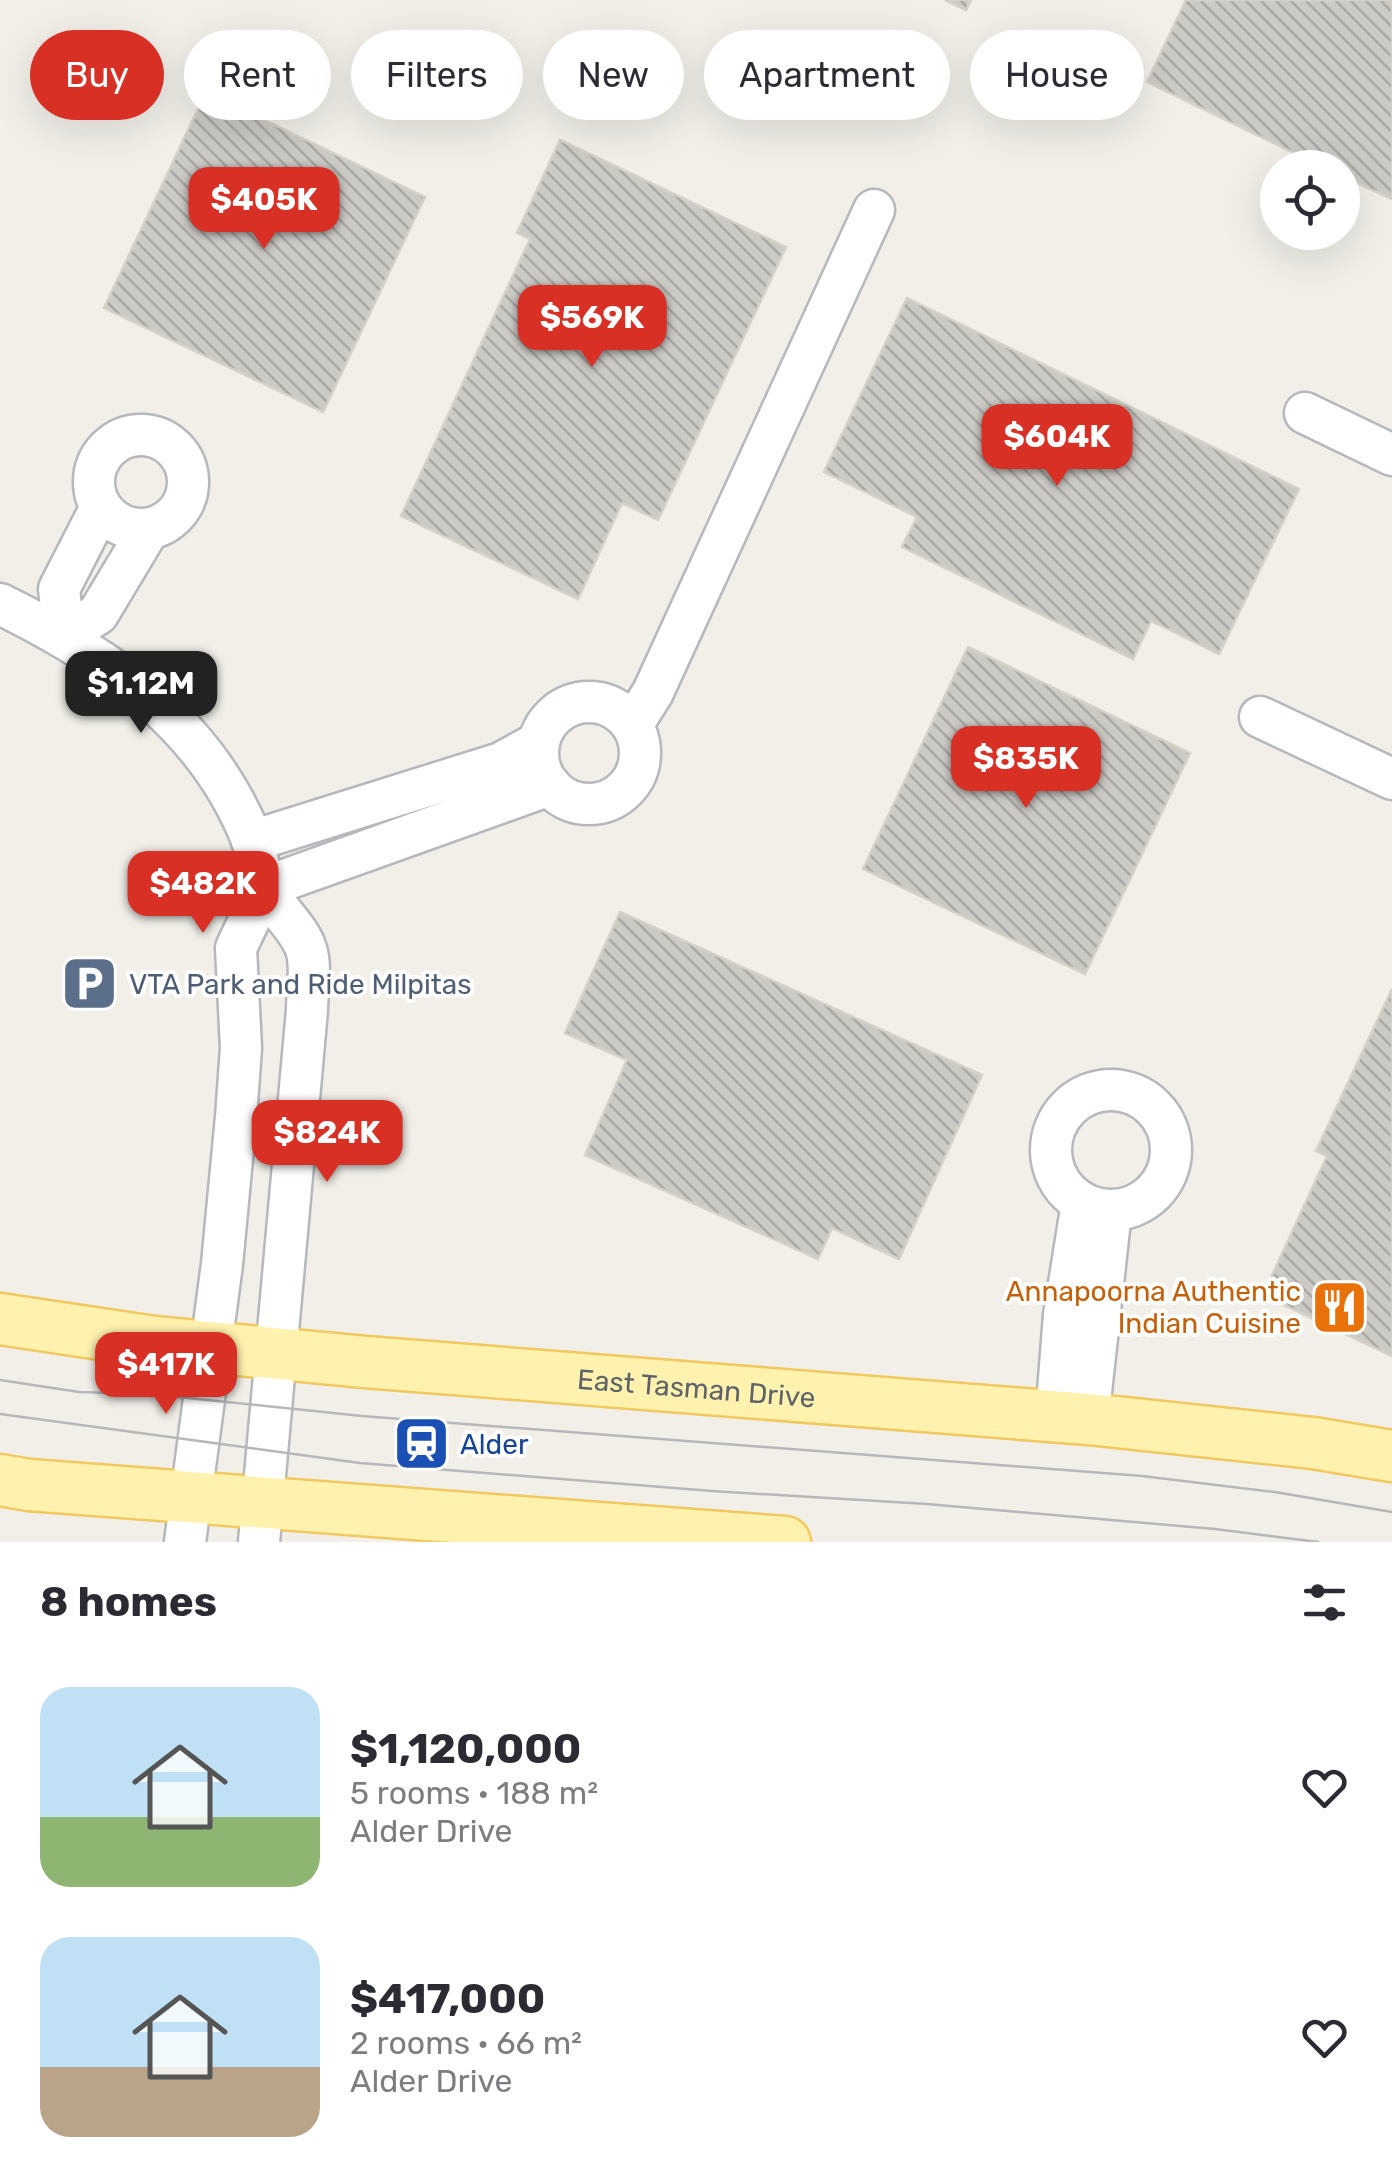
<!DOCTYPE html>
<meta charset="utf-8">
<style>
:root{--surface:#fff;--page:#f2f2f3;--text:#2b2b33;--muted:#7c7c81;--accent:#d93025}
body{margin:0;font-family:Rubik,sans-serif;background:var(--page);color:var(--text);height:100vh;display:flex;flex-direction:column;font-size:38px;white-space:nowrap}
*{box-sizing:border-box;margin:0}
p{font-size:32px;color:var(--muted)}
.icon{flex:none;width:55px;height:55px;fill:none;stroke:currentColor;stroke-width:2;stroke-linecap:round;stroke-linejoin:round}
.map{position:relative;height:1542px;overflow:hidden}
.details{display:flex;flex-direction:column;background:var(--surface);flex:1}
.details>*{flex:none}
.hud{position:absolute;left:30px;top:30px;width:1332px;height:90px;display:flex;gap:20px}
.controls{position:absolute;left:1260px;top:150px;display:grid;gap:20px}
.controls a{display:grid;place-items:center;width:100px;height:100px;border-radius:50%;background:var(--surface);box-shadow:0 10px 40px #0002;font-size:50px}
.price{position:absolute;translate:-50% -85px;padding:0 22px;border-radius:20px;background:var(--accent);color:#fff;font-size:32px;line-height:65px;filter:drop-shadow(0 2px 5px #0008)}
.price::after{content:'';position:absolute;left:50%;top:60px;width:30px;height:22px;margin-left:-15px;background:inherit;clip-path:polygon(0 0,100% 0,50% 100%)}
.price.on{background:#222;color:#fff}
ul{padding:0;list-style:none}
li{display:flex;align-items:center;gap:30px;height:250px;padding:0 40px}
li span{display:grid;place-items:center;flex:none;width:280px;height:200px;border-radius:30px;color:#555}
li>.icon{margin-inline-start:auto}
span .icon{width:120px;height:120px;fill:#fffc;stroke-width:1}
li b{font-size:42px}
h2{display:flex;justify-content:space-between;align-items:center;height:120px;padding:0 40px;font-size:42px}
.chip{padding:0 35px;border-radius:45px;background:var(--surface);box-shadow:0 10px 40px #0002;font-size:35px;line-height:90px}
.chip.on{background:var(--accent);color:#fff}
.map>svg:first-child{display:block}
</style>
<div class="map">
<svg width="1392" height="1542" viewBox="0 0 1392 1542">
<defs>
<pattern id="building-back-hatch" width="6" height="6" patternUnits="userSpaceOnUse" patternTransform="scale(2.5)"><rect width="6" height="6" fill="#cccac5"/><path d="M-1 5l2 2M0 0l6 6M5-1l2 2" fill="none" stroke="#a9a8a4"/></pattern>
</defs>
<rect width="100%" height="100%" fill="#f1efe8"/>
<g fill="url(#building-back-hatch)" stroke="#d6d1c6" stroke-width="2.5">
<path d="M945,0H971L966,10Z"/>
<path d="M1186,0H1392V199L1342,176V168H1325L1147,82Z"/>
<path d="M206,92L425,197L323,412L104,308Z"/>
<path d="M560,140L786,247L658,520L622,503L578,599L401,516L530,239L517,233Z"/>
<path d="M907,298L1299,489L1219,654L1151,621L1133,659L902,547L917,517L824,472Z"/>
<path d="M968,647L1190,753L1085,974L863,869Z"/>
<path d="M620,912L982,1075L899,1259L832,1228L818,1259L585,1155L627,1060L565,1033Z"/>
<path d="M1392,989V1356L1263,1295L1327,1156L1316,1151Z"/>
</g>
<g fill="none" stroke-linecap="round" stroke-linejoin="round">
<defs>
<g id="minor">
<path d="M1305,413L1392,455"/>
<circle cx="141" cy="482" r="47"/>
<path d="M101,507L59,589L64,635L98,614L149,529"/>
<path d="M0,604C108,657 206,723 252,840C257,854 259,870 264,884C273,908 298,925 306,949C312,966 307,993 307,1010L259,1542"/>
<circle cx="589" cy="753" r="51"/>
<path d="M1260,717L1392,779"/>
<path d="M633,724L653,692L874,210"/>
<path d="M252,841L501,763L539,742"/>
<path d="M265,887L550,785"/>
<circle cx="1111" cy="1150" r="60"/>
<path d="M1056,1417L1064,1315L1082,1203"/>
<path d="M1088,1419L1111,1211"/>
<path d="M185,1542L222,1264L236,1117L241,1048L236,948L265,887"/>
</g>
<g id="major">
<path id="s1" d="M0,1319L154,1342L365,1362L1088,1419L1313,1443L1392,1456"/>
<path d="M0,1480L29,1485L785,1542"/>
</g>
</defs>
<use href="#minor" stroke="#b5b8bc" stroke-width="45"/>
<use href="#major" stroke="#f2c960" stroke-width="55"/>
<use href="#minor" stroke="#fff" stroke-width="40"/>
<use href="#major" stroke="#fff2af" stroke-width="50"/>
<g stroke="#b6b7b8" stroke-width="2.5">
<path d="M0,1380L79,1392L149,1394L362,1416L1142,1476L1275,1492L1392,1512"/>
<path d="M0,1414L360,1463L712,1491L927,1504L1215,1529L1318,1542"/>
</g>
</g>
<defs>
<symbol id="parking-square" viewBox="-11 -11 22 22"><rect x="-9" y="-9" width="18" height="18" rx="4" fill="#5c6f8a" stroke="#fff"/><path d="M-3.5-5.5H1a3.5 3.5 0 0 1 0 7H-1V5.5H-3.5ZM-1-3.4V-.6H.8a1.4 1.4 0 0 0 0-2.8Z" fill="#fff"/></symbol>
<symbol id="restaurant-square" viewBox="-11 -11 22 22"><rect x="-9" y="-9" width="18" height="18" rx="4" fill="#e8710a" stroke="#fff"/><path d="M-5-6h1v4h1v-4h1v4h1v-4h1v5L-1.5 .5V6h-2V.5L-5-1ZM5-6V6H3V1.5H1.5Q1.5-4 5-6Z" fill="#fff"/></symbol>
<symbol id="station-square" viewBox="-11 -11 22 22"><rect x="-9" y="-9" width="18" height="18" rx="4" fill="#1a4fb4" stroke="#fff"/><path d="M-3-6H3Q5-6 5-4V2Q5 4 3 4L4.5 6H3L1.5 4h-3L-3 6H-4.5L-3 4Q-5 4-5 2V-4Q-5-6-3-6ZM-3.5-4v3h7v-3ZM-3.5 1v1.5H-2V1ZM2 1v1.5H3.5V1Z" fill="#fff"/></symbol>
</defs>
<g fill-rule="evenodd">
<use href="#parking-square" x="58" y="952" width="63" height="63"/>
<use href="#restaurant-square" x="1308" y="1276" width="63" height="63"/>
<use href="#station-square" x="390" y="1412" width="63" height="63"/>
</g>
<g text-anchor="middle" stroke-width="8" stroke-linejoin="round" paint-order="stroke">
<g font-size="28" fill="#4e5e75" stroke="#fff" text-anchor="start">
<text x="129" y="994">VTA Park and Ride Milpitas</text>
</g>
<g font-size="28" fill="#c56008" stroke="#fff" text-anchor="end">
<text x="1301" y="1301">Annapoorna Authentic<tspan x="1301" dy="32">Indian Cuisine</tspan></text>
</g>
<g font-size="28" fill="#5f6368" stroke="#fff">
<text dy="10" stroke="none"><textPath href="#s1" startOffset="700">East Tasman Drive</textPath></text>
</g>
<g font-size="28" fill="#164399" stroke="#fff" text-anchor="start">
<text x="460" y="1454">Alder</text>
</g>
</g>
</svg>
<div class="controls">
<a><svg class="icon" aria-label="locate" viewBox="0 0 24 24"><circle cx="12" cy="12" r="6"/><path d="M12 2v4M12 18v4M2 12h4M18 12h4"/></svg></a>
</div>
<b class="price" style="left:264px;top:252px">$405K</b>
<b class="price" style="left:592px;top:370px">$569K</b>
<b class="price" style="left:1057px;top:489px">$604K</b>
<b class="price on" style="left:141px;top:736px">$1.12M</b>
<b class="price" style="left:1026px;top:811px">$835K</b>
<b class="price" style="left:203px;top:936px">$482K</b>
<b class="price" style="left:327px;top:1185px">$824K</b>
<b class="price" style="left:166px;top:1417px">$417K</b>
<div class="hud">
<a class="chip on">Buy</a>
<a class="chip">Rent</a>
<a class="chip">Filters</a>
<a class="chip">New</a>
<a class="chip">Apartment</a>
<a class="chip">House</a>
</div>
</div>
<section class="details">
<h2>8 homes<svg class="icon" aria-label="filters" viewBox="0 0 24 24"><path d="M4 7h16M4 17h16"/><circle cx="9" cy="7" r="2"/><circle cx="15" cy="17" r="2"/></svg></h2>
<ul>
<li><span style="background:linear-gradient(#bfe0f5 65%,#8fb573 0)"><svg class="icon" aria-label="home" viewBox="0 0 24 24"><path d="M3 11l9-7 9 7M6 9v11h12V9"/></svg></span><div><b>$1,120,000</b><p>5 rooms · 188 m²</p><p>Alder Drive</p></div><svg class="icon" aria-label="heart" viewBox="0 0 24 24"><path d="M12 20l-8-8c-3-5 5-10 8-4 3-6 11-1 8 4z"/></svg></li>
<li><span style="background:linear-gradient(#bfe0f5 65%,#b9a48a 0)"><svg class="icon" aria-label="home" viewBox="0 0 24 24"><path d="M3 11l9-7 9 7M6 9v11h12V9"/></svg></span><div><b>$417,000</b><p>2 rooms · 66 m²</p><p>Alder Drive</p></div><svg class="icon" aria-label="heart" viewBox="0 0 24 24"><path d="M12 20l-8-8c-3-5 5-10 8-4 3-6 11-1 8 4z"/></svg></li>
</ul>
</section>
